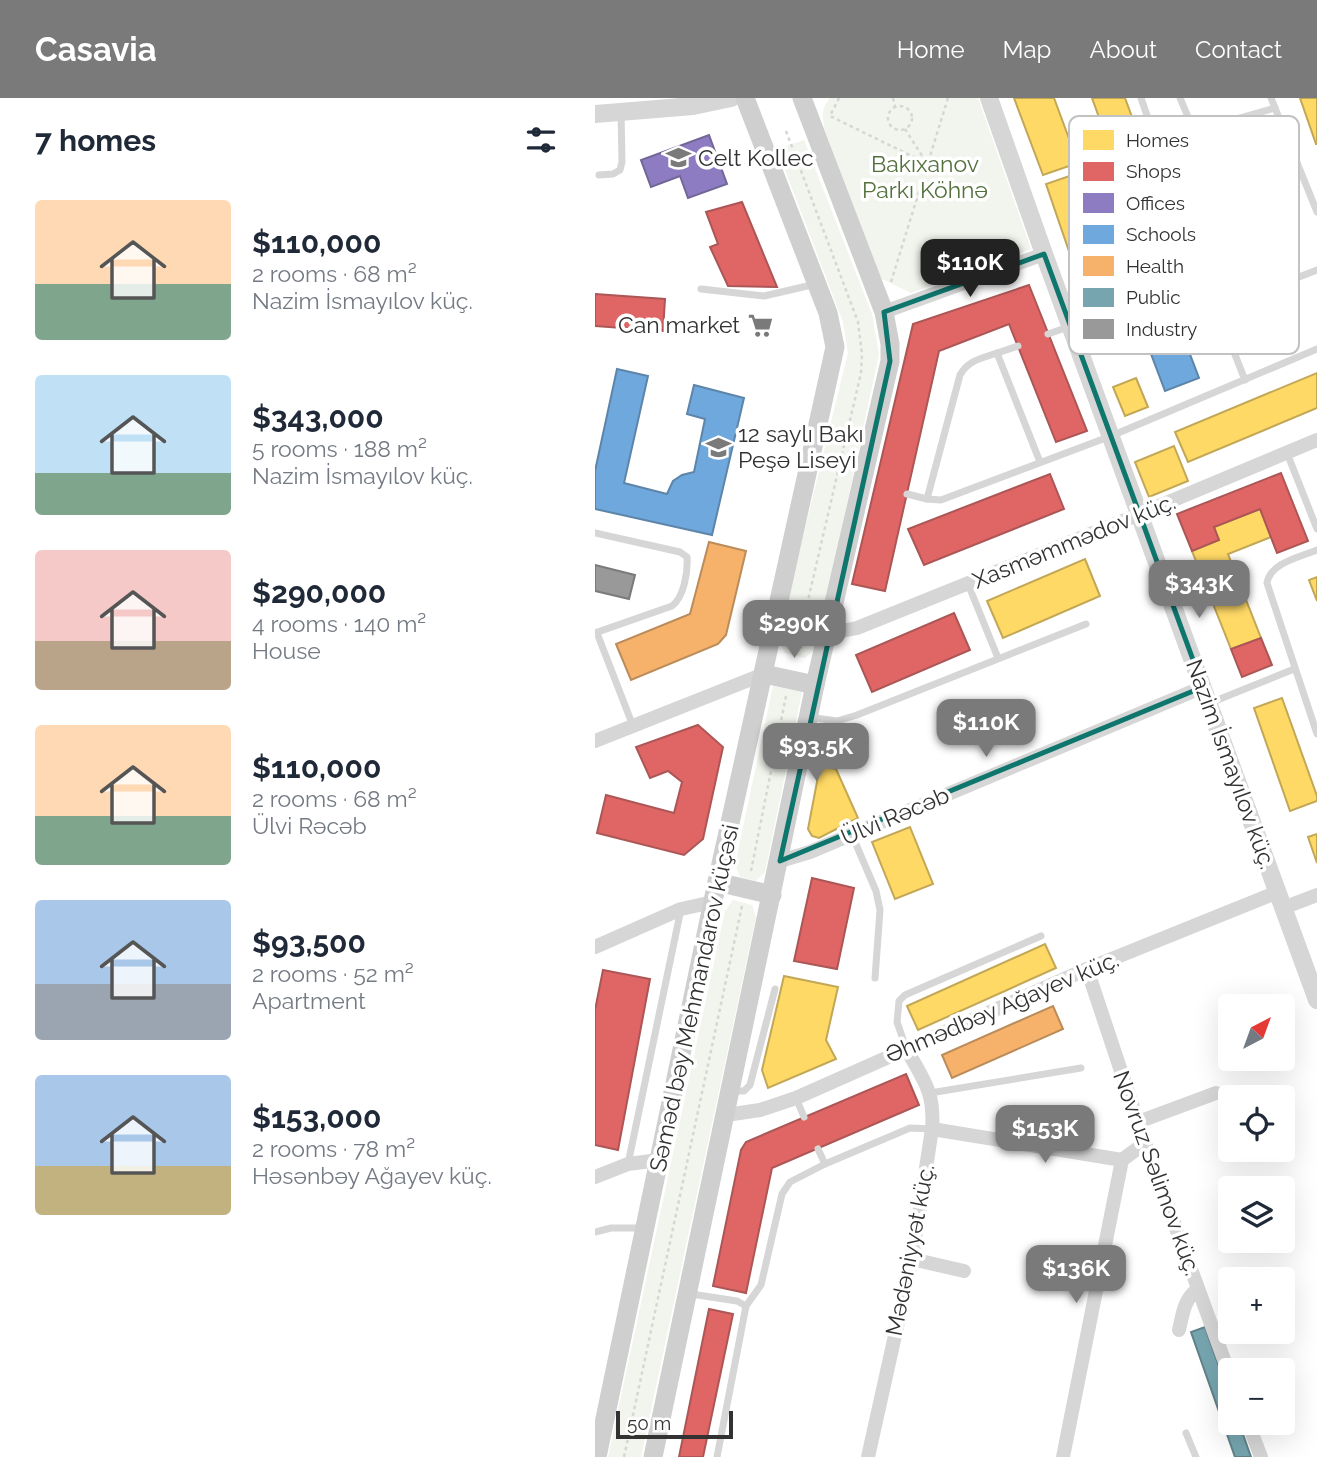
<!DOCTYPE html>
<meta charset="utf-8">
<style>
:root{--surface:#fff;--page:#f6f6f7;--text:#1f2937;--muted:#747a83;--accent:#7a7a7a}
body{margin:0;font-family:Raleway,sans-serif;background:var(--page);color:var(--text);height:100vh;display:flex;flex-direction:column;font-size:26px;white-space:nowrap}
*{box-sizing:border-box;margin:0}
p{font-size:23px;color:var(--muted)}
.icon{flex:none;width:38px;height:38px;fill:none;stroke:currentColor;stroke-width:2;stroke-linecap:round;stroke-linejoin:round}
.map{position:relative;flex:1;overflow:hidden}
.side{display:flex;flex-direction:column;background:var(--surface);width:595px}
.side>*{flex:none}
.needle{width:46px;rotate:41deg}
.fabs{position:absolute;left:623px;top:896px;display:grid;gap:14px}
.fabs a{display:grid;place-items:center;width:77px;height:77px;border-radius:7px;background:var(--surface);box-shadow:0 7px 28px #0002;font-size:35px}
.scale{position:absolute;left:21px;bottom:18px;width:117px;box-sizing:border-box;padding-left:7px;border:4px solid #323232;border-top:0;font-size:19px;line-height:24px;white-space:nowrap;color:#323232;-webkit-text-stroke:5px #fff;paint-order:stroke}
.price{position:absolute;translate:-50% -60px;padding:0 16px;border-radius:14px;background:var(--accent);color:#fff;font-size:23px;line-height:46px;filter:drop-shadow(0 2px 4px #0008)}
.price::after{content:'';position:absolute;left:50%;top:42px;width:21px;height:16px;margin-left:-10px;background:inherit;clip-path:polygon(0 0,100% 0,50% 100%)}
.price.current{background:#222;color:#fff}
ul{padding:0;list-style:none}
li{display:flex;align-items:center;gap:21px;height:175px;padding:0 35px}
li span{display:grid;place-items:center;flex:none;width:196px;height:140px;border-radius:7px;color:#555}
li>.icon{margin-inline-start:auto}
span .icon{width:84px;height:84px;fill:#fffc;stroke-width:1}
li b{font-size:30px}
h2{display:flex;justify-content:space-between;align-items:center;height:84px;padding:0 35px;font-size:30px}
header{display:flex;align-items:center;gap:42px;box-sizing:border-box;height:98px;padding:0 35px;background:var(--accent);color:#fff}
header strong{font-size:33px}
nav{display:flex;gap:38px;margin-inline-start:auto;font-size:24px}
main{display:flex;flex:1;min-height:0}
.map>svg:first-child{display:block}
</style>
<header>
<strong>Casavia</strong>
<nav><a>Home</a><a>Map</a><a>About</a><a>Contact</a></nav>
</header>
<main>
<section class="side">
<h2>7 homes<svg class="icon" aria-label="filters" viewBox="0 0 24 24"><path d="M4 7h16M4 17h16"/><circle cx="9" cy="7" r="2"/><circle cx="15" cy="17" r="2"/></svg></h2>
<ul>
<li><span style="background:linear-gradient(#ffd9b3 60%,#7fa58c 0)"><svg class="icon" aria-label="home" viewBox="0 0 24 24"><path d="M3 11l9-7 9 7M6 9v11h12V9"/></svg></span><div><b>$110,000</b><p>2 rooms · 68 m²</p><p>Nazim İsmayılov küç.</p></div></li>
<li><span style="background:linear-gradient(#bfe0f5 70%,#7fa58c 0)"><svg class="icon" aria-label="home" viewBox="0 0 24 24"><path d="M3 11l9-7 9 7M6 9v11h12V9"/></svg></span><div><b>$343,000</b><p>5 rooms · 188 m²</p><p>Nazim İsmayılov küç.</p></div></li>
<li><span style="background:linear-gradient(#f6c9c9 65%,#b9a48a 0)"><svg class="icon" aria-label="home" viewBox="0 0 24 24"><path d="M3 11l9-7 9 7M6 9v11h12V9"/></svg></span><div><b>$290,000</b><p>4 rooms · 140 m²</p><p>House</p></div></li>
<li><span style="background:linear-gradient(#ffd9b3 65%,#7fa58c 0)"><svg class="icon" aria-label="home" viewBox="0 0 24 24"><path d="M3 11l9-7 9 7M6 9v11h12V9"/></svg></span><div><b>$110,000</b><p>2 rooms · 68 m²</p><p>Ülvi Rəcəb</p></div></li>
<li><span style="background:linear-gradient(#a9c7e8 60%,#9aa5b1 0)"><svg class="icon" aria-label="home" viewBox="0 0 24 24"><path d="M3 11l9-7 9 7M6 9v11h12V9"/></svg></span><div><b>$93,500</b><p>2 rooms · 52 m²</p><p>Apartment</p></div></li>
<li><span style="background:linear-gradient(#a9c7e8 65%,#c2b280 0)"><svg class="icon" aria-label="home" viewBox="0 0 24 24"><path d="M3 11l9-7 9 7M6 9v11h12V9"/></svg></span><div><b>$153,000</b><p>2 rooms · 78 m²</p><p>Həsənbəy Ağayev küç.</p></div></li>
</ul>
</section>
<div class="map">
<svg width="722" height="1359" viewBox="0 0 722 1359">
<rect width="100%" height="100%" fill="#fff"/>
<g fill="#f1f5ed">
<path d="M235,0H383L436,151L316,195L285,180L230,32C227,19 226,11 235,0Z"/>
<path d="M209,42L277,216L284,256L221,550L210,560L190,555L183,541L253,255L248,224L182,51Z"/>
<path d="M178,588L207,594L170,774L161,783L145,779L140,767Z"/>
<path d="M138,802L157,807L161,819L46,1359H13L130,813Z"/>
</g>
<g fill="#ffd966" stroke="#c2a756" stroke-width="2">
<path d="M419,0H459L483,65L448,77Z"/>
<path d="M497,0H530L579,133L549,144Z"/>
<path d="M705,0H722V46H721Z"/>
<path d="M486,74L513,153L478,165L451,86Z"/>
<path d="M722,275V310L593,364L580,334Z"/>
<path d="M541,280L553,309L530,318L518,289Z"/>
<path d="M579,348L593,383L554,399L540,364Z"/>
<path d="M665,411L676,439L633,456L666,540L636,551L597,453L624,442L619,429Z"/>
<path d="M490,461L505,498L408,540L392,503Z"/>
<path d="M722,479V503L714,482Z"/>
<path d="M687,600L722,698V703L695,713L659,610Z"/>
<path d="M225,668L241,671L263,720L224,740L217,738L213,731Z"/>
<path d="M315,729L338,786L300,801L277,744Z"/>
<path d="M722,736V765L713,739Z"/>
<path d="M450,846L461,870L323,932L312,908Z"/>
<path d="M189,878L243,889L231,942L241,961L173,990L167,972Z"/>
</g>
<g fill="#e06666" stroke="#ac5656" stroke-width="2">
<path d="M147,104L182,189L133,188L115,149L123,146L111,114Z"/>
<path d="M434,187L492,333L461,344L414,226L344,253L290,493L257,486L318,226Z"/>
<path d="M0,196L70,201L68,233L0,228Z"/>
<path d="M686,375L713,443L682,455L665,411L619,429L624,442L597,453L582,416Z"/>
<path d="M455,376L469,411L329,467L313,431Z"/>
<path d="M359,515L375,552L277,594L261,557Z"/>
<path d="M666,540L677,567L647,579L636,551Z"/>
<path d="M103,627L128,649L108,741L89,757L2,735L11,697L79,715L87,684L73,673L55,680L41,649Z"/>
<path d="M217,780L259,790L242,871L199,863Z"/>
<path d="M8,872L55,881L23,1052L0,1047V912Z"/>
<path d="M311,976L324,1007L177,1070L151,1195L118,1188L146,1052L151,1044Z"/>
<path d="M114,1211L138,1216L108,1359H84Z"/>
</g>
<path fill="#8e7cc3" stroke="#726698" stroke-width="2" d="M114,37L132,86L93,100L85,78L56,89L46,62Z"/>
<g fill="#6fa8dc" stroke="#5d85a9" stroke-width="2">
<path d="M556,154L604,280L570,293L522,166Z"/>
<path d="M22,271L53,278L29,385L72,396L78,383L87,377L99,374L110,321L92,316L99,287L149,300L117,437L0,411V373Z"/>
</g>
<g fill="#f6b26b" stroke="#bb8c5a" stroke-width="2">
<path d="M114,444L151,453L131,537L123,546L36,582L21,546L95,516Z"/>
<path d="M458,908L468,931L357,980L347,957Z"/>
</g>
<path fill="#76a5af" stroke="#62828a" stroke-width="2" d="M610,1229L635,1300V1325H644L656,1359H640L596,1234Z"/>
<path fill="#999" stroke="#7a7a7a" stroke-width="2" d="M0,467L40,477L34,501L0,493Z"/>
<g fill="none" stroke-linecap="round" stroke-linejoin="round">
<g stroke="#d6d6d6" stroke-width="2.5" stroke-dasharray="3.5 3.5" stroke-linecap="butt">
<path d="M244,0L235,18L331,65"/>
<path d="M298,0L300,9"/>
<circle cx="305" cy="20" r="12"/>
<path d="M310,31L331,64"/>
<path d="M191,33L263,224L267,256L266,275L200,558"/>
<path d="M296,184L353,0"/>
<path d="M156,773L191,598"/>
<path d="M29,1359L147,808"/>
</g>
<g stroke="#d6d6d6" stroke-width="7">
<path d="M546,0L599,153"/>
<path d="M585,0L634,116C634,136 615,143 599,153L650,282"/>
<path d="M676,0L722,114"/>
<path d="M561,47L599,33L680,10"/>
<path d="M4,77L18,76L25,72L27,64L26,15"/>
<path d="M106,191L169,198L221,186"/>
<path d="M621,211L722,172"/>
<path d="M453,236L476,228"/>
<path d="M402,255L423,248"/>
<path d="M692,355L722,431"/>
<path d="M445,364L402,255C388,260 373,262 365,277L332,401L346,402L516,338L722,251"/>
<path d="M312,396L332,401"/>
<path d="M0,435L85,454L92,459C93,474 89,499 77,508L0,535"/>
<path d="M722,452C705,459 675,465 672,485L722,636"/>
<path d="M373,486L403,560"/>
<path d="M2,535L38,628"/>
<path d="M615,605L699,571"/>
<path d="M214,619L242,623L262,617L491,526"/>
<path d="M257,737L281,793L285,812L280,880"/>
<path d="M311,950L302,924L304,903L310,897L446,838"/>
<path d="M136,993H149L155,987L180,891"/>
<path d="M335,995L486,970"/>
<path d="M201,1000L209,1019"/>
<path d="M223,1051L230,1066"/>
<path d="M33,1066L86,811"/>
<path d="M0,1134L16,1130H49"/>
<path d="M96,1196L142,1203L151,1208"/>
<path d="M591,1335L601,1359"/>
<path d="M122,1359L151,1208L166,1187L187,1096L195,1084L230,1066L315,1030L337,1031"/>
</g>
<g stroke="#d6d6d6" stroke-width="14">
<path d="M289,214L449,156"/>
<path d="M233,532L247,533L262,530L545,416L722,342"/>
<path d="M0,643L169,576"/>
<path d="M185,763L215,754L608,589"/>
<path d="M688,810L722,797"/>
<path d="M0,849L86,811L118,804"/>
<path d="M492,871L550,1045L635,1278"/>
<path d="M131,1017L165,1012L201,1000L492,871L683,794"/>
<path d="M543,1024L621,995"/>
<path d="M337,1031L527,1062L550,1045"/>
<path d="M0,1079L33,1066L64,1062"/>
<path d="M317,1161L369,1173"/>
<path d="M584,1232C588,1215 589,1201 603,1191"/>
<path d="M653,1325L666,1359"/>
<path d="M273,1359L317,1161L337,1031C340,993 328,982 311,950"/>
<path d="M468,1359L527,1062"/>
</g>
<g stroke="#d6d6d6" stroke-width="18">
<path d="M394,0L449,156L722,902"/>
<path d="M0,16L98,8L136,0"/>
</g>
<g stroke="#cfcfcf" stroke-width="19">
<path d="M169,576L220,587"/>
<path d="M122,784L177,797"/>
<path d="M2,1359L122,784L240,249L233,215L150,0"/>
<path d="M58,1359L220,587L295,263V246L289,214L207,0"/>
</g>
</g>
<path fill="none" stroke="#0f766e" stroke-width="5" stroke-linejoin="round" d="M449,156L608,589L185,763L295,263L289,214Z"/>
<defs>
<symbol id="university-bare" viewBox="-9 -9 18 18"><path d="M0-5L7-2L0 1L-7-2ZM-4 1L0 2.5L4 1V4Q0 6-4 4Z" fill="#7a7a7a" stroke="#fff" stroke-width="2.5" paint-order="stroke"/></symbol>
<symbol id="supermarket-bare" viewBox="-9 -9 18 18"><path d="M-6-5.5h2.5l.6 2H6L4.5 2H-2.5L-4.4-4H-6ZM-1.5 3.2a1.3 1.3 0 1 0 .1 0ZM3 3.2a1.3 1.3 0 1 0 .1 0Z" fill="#7a7a7a" stroke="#fff" stroke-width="2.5" paint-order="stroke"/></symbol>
</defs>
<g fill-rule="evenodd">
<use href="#university-bare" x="66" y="42" width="35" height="35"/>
<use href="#supermarket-bare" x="148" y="210" width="35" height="35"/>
<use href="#university-bare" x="106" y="332" width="35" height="35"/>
</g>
<g text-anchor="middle" stroke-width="7" stroke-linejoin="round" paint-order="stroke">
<g font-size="23" fill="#323232" stroke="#fff" text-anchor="start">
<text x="103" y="68">Celt Kollec</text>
<text x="145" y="235" text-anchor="end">Can market</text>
<text x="143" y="344">12 saylı Bakı<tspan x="143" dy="26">Peşə Liseyi</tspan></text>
</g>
<g font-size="23" fill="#54713d" stroke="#fff">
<text x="330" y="74">Bakıxanov<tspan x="330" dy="26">Parkı Köhnə</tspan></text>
</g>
<g font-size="23" fill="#323232" stroke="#fff">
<text transform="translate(479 443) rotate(-22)" y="8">Xasməmmədov küç.</text>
<text transform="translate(636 666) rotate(70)" y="8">Nazim İsmayılov küç.</text>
<text transform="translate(300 718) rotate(-23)" y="8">Ülvi Rəcəb</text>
<text transform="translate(99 900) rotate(-78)" y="8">Səməd bəy Mehmandarov küçəsi</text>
<text transform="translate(407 909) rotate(-23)" y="8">Əhmədbəy Ağayev küç.</text>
<text transform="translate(562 1075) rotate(70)" y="8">Novruz Səlimov küç.</text>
<text transform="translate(315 1152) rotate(-79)" y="8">Mədəniyyət küç.</text>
</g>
</g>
<rect x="474" y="18" width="230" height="238" rx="10" fill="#fff" stroke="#c2c2c2" stroke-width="2"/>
<rect x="488" y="32" width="31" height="20" fill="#ffd966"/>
<rect x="488" y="64" width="31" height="19" fill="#e06666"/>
<rect x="488" y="95" width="31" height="20" fill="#8e7cc3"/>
<rect x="488" y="127" width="31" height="19" fill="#6fa8dc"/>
<rect x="488" y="158" width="31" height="20" fill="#f6b26b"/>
<rect x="488" y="190" width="31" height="19" fill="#76a5af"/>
<rect x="488" y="221" width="31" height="20" fill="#999"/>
<g font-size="19" fill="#323232">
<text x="531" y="49">Homes</text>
<text x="531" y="80">Shops</text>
<text x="531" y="112">Offices</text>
<text x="531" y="143">Schools</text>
<text x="531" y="175">Health</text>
<text x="531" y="206">Public</text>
<text x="531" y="238">Industry</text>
</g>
</svg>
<div class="fabs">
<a><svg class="needle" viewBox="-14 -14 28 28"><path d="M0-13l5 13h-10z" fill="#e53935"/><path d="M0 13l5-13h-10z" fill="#747a83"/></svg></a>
<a><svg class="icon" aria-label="locate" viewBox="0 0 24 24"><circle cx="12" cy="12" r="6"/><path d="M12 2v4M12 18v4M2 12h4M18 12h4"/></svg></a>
<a><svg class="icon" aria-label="layers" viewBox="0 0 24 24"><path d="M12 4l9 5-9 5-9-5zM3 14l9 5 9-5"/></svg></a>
<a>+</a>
<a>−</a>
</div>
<div class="scale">50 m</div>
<b class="price current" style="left:375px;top:201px">$110K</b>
<b class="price" style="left:604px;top:522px">$343K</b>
<b class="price" style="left:199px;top:562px">$290K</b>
<b class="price" style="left:391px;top:661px">$110K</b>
<b class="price" style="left:221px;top:685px">$93.5K</b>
<b class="price" style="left:450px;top:1067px">$153K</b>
<b class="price" style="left:481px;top:1207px">$136K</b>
</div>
</main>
